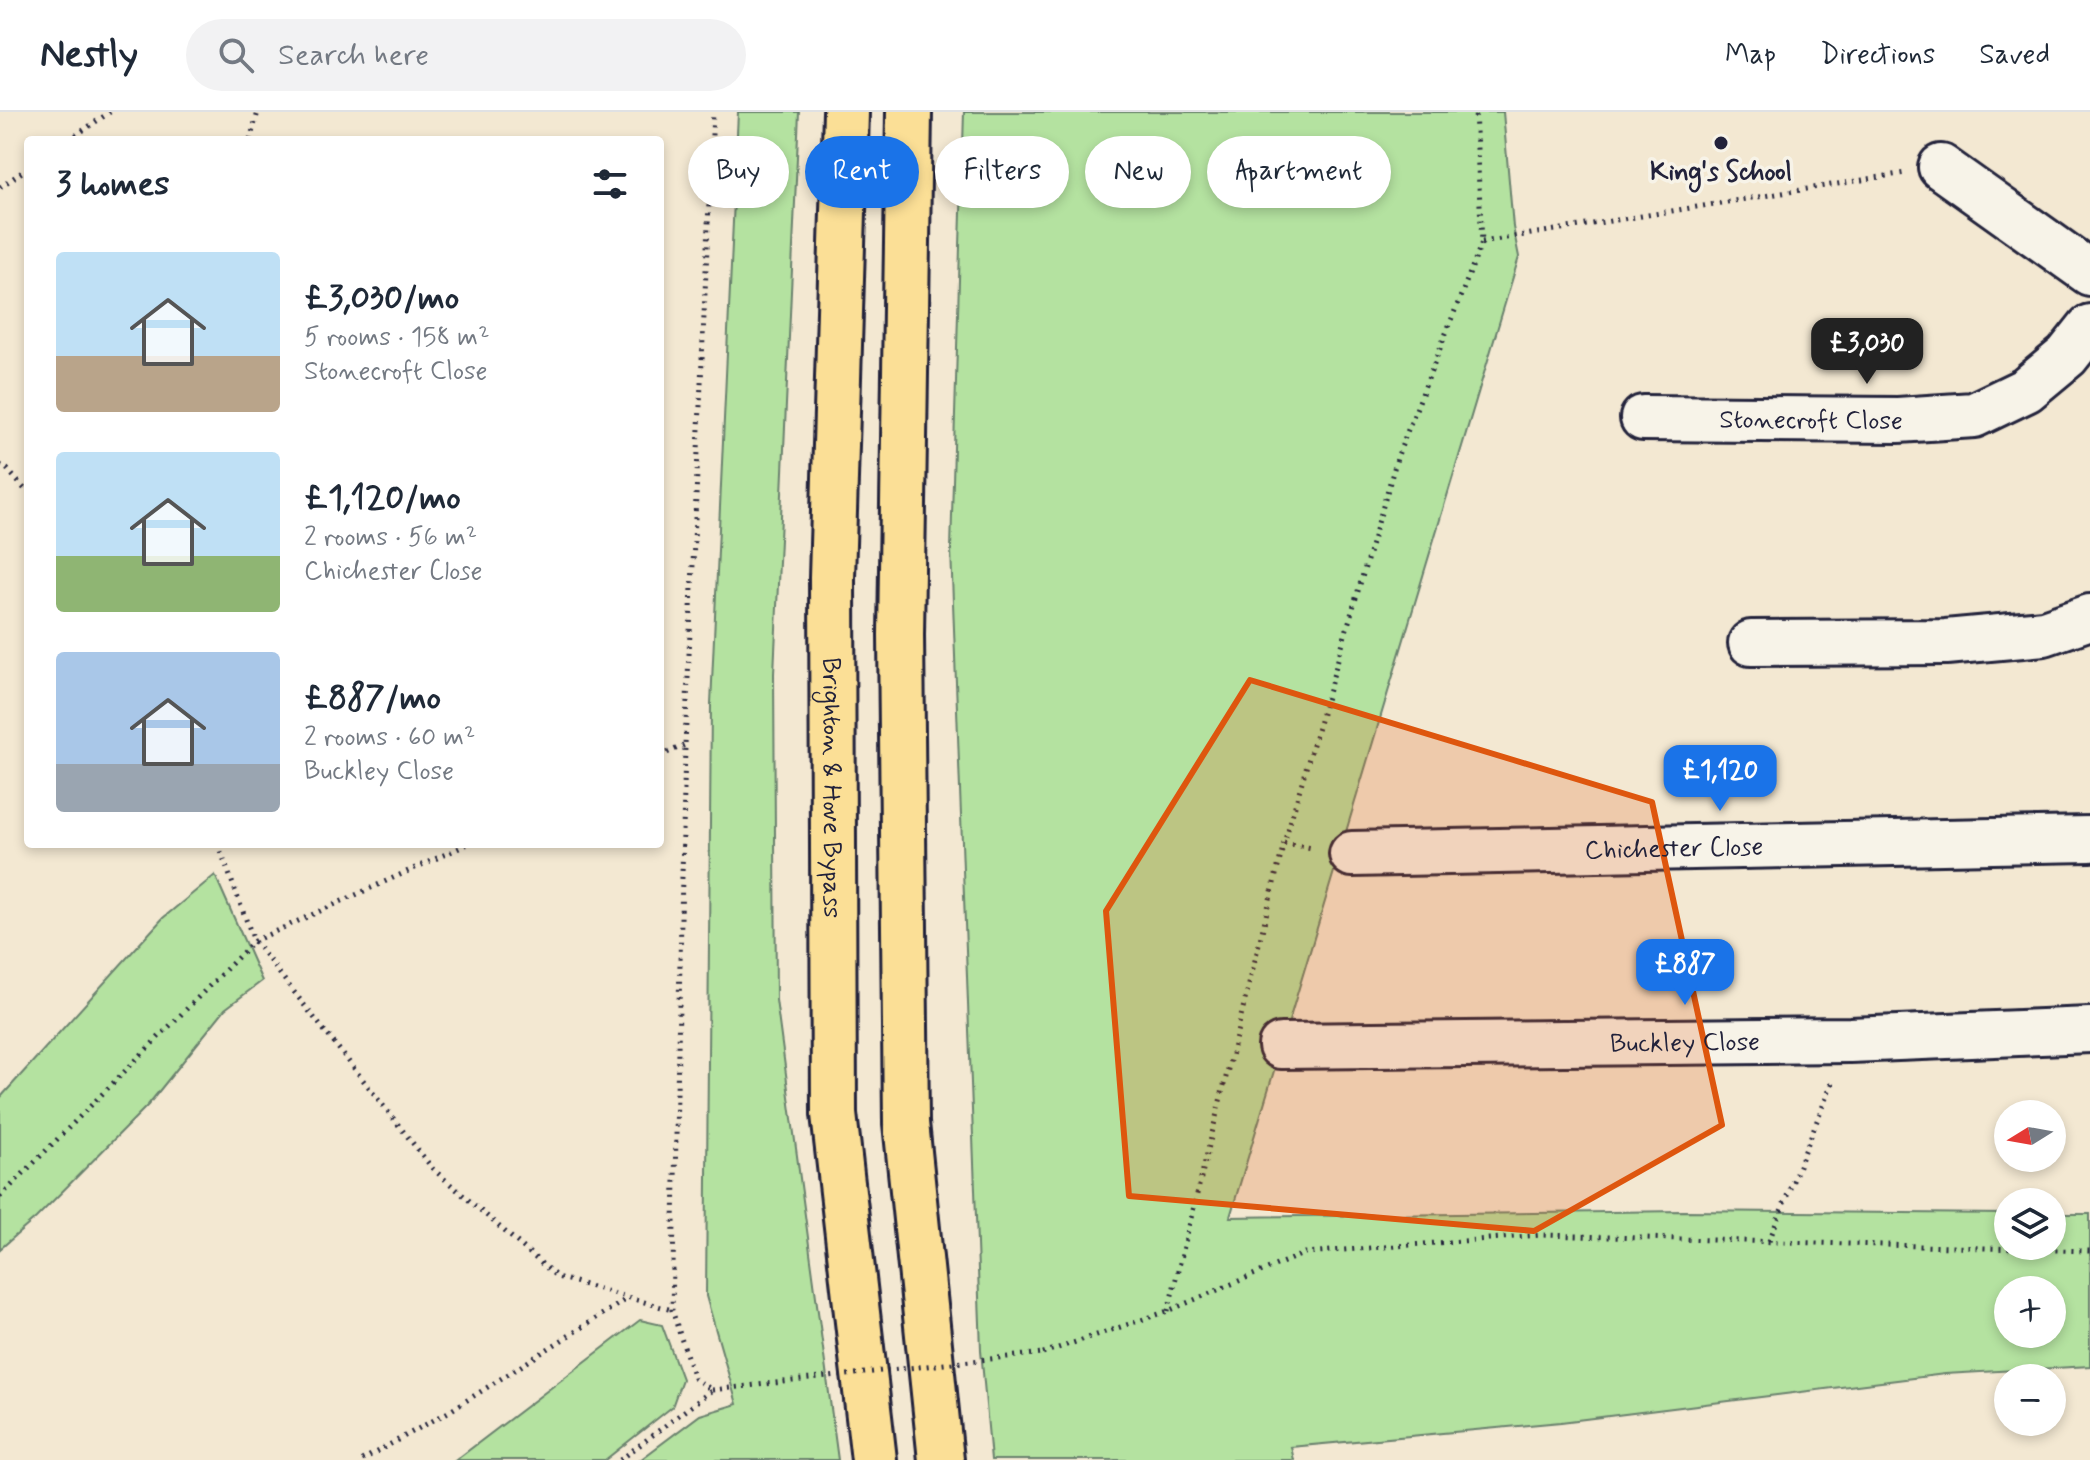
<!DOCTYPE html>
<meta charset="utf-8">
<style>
:root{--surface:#fff;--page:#f2f2f3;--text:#1f2937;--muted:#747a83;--line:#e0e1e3;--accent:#1a73e8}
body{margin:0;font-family:Mynerve,sans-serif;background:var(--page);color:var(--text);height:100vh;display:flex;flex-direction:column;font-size:30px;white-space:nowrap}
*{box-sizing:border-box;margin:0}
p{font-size:26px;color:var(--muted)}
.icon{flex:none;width:44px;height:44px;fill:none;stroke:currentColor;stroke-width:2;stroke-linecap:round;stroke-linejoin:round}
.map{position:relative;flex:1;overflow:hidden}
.drawer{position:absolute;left:24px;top:24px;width:640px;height:712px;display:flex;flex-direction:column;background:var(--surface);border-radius:8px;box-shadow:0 4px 12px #0003}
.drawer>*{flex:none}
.hud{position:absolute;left:688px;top:24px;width:760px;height:72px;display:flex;gap:16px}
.needle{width:52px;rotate:259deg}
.controls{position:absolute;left:1994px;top:988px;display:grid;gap:16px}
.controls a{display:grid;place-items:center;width:72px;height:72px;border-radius:50%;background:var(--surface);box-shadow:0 4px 12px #0003;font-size:40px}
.price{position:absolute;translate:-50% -68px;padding:0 18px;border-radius:16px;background:var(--accent);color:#fff;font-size:26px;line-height:52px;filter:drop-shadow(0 2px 4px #0008)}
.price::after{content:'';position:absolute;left:50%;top:48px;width:24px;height:18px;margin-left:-12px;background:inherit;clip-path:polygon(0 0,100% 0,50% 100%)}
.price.on{background:#222;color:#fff}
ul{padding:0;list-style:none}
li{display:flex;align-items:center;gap:24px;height:200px;padding:0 32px}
li span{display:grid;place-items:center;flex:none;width:224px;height:160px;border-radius:8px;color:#555}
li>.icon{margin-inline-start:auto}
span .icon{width:96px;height:96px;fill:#fffc;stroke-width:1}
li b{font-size:34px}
h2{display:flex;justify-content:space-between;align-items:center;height:96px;padding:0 32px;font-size:34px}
.pill{padding:0 28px;border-radius:36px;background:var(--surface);box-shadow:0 4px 12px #0003;font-size:28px;line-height:72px}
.pill.on{background:var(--accent);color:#fff}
header{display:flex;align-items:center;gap:48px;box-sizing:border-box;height:112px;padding:0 40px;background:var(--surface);border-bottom:2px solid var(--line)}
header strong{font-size:38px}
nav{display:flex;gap:44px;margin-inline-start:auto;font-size:28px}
.search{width:560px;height:72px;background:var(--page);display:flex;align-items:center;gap:20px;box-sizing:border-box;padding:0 28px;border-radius:44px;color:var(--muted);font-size:30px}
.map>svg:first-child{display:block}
</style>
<header>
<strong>Nestly</strong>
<div class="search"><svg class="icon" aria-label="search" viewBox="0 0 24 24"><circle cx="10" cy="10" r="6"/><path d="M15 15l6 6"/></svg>Search here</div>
<nav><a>Map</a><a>Directions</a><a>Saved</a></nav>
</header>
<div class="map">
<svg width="2090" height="1348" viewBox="0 0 2090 1348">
<rect width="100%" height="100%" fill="#f3e8d2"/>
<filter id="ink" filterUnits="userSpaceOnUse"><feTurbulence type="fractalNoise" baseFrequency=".0125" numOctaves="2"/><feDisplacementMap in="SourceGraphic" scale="16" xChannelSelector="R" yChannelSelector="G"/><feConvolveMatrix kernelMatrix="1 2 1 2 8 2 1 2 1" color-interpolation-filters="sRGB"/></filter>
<g filter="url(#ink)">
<g fill="#b4e2a0" stroke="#6b826e" stroke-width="2" fill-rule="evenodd">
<path d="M738,0H799L774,562L776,888L838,1348H640L700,1303L737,1292L706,1184L711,592Z"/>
<path d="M964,0H1503L1513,115L1519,145L1230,1105L1684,1099L2008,1102V1134H2052V1102H2090V1254L1945,1262L1561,1310L1291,1335L1294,1348H991L981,1238L951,437ZM2008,1178H2052V1222H2008Z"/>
<path d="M215,763L262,869L225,897L148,993L36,1106L0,1137V986L163,806Z"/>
<path d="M640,1208L662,1213L682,1267L672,1295L605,1348H456Z"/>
</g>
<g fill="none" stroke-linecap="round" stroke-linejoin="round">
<defs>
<g id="minor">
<path d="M1941,55L2090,161"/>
<path id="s1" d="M1643,306L1898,308L1974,303L2026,278L2067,244L2090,215"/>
<path d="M1751,531L1946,530L2044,521L2090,505"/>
<path id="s2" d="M1352,742L2090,727"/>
<path id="s3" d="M1281,934L1850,928L2090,918"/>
</g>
<g id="highway">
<path id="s4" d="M846,0L832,466L834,1002L874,1348"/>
<path d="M909,0L901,523L906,1011L941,1348"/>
</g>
</defs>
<use href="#minor" stroke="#22223b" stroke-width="50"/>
<use href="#highway" stroke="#22223b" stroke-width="50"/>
<g stroke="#22223b" stroke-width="5" stroke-dasharray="2 6" stroke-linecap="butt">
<path d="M69,28L110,0"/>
<path d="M250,28L258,0"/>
<path d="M0,75L28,56"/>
<path d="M1482,130L1905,61"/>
<path d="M0,353L7,357L28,381"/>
<path d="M660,644L685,633"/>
<path d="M1284,731L1312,736"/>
<path d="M218,732L254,829L433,1057L557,1165L672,1198"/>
<path d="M0,1085L254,829L468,732"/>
<path d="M1769,1129L1834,966"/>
<path d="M1168,1199L1284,731L1398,343L1482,130L1475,0"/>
<path d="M1043,1241L1168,1199L1305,1141L1541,1123L2090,1139"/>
<path d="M362,1348L450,1299L628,1186"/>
<path d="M620,1348L712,1278L694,1266L672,1198L685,633L713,0"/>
</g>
<use href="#minor" stroke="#f7f3e8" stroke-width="44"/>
<use href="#highway" stroke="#fbdf96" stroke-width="44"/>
<path stroke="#22223b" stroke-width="5" stroke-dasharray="2 6" stroke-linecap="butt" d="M712,1278L1043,1241"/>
</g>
</g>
<path fill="#de560e" fill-opacity="0.2" stroke="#de560e" stroke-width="6" stroke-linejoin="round" d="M1250,568L1652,690L1722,1013L1534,1119L1129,1084L1106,799Z"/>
<circle fill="#22223b" stroke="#f7f3e8" stroke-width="3" cx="1721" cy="31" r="8"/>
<g text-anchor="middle" stroke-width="7" stroke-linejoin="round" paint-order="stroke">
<g font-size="26" font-weight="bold" fill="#22223b" stroke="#f7f3e8">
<text x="1721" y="68">King's School</text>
</g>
<g font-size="26" fill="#22223b" stroke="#f7f3e8">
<text dy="9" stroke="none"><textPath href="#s1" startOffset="168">Stonecroft Close</textPath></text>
<text dy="9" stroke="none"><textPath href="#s4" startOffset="676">Brighton &amp; Hove Bypass</textPath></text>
<text dy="9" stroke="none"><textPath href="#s2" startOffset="322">Chichester Close</textPath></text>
<text dy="9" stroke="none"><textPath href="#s3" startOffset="404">Buckley Close</textPath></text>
</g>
</g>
</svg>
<div class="controls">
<a><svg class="needle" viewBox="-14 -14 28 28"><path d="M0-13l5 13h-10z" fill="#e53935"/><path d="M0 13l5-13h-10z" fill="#747a83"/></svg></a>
<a><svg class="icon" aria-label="layers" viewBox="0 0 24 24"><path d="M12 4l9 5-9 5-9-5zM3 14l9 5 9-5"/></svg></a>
<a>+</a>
<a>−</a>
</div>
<b class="price on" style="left:1867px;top:274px">£3,030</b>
<b class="price" style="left:1720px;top:701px">£1,120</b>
<b class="price" style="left:1685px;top:895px">£887</b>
<div class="hud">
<a class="pill">Buy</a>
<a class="pill on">Rent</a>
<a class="pill">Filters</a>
<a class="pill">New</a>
<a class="pill">Apartment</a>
</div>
<section class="drawer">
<h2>3 homes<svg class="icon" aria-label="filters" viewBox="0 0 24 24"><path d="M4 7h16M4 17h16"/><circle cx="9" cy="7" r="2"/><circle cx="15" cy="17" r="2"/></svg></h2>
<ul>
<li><span style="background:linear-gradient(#bfe0f5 65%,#b9a48a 0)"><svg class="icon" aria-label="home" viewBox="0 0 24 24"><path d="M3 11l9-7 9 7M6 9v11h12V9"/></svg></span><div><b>£3,030/mo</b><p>5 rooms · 158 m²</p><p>Stonecroft Close</p></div></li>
<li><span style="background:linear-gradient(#bfe0f5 65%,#8fb573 0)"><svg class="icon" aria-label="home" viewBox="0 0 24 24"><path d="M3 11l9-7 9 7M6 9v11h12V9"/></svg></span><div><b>£1,120/mo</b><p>2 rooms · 56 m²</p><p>Chichester Close</p></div></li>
<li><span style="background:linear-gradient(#a9c7e8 70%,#9aa5b1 0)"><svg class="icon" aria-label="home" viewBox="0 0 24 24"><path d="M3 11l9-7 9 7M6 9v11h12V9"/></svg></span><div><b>£887/mo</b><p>2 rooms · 60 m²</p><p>Buckley Close</p></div></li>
</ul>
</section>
</div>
